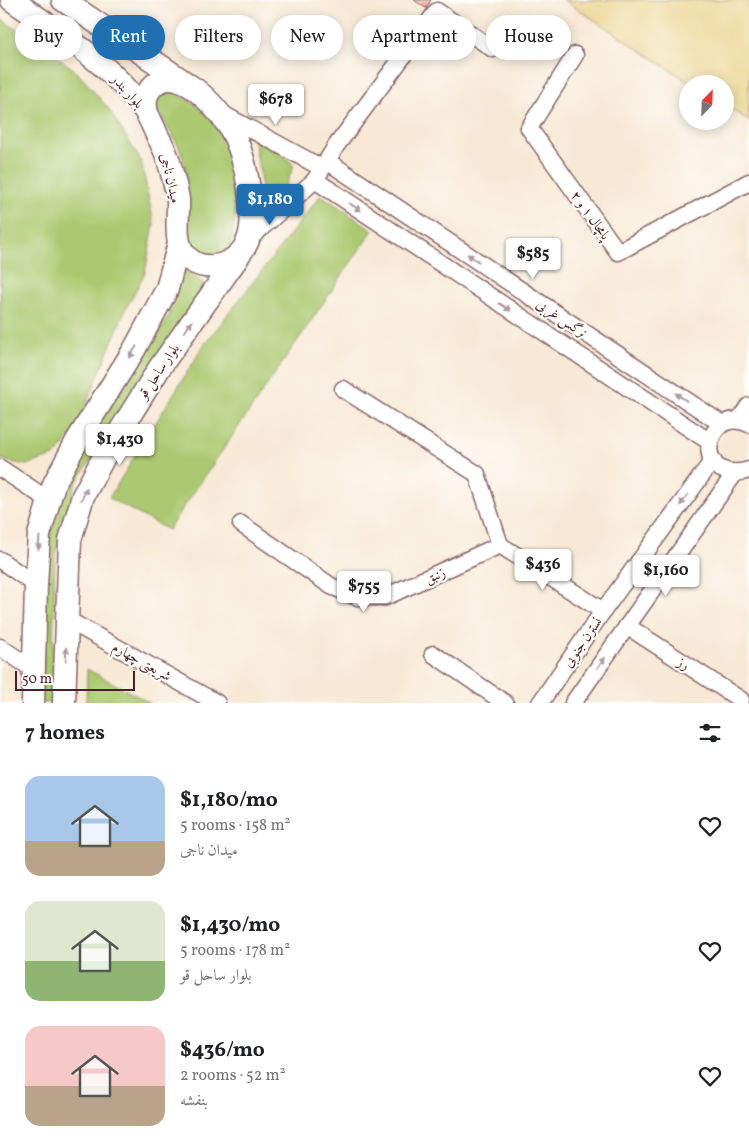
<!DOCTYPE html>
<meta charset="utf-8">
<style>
:root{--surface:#fff;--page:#f6f6f6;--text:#202124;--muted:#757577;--accent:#1f6fb2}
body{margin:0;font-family:Vollkorn,Amiri,serif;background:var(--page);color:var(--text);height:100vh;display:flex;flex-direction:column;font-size:19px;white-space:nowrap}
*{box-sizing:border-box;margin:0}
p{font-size:16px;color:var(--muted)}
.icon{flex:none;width:28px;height:28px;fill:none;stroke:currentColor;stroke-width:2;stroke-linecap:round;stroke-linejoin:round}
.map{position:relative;height:703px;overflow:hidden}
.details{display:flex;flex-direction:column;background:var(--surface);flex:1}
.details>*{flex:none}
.hud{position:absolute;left:15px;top:15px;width:720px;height:45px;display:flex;gap:10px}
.needle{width:32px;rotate:23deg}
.fabs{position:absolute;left:679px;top:75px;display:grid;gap:10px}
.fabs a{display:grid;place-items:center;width:55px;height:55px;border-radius:50%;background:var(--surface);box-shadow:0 2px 12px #0003;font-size:25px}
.scale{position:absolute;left:15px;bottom:12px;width:120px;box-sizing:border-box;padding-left:5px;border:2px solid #4a1f2b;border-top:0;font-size:14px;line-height:18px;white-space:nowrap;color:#4a1f2b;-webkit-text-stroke:4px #fdfcf7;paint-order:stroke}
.price{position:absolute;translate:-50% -42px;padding:0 11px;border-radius:5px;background:#fff;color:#222;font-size:16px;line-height:32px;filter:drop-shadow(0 1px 2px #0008)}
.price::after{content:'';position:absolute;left:50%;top:30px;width:15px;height:11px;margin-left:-8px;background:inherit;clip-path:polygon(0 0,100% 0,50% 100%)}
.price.on{background:var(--accent);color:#fff}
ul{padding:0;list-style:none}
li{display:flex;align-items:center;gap:15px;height:125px;padding:0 25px}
li span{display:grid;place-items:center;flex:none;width:140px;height:100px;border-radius:15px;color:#555}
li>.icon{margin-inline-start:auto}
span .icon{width:60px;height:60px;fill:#fffc;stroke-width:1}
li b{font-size:21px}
h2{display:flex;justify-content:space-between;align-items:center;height:60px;padding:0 25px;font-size:21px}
.tag{padding:0 18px;border-radius:22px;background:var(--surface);box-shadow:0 2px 12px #0003;font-size:18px;line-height:45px}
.tag.on{background:var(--accent);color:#fff}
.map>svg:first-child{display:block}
</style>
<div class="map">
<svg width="749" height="703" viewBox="0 0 749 703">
<rect width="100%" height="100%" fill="#fdfcf7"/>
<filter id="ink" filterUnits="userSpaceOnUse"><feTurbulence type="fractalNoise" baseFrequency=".02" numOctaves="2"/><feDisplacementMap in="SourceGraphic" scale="10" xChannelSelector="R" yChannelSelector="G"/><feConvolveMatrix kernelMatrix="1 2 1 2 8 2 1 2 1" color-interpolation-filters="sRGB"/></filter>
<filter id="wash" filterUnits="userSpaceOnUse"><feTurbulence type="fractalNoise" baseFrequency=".0096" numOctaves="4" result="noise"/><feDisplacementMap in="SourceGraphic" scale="20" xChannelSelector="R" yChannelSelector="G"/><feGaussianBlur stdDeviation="1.12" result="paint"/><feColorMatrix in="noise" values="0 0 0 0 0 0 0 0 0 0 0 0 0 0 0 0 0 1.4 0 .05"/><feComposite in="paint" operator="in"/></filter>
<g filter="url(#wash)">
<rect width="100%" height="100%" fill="#f8e9d6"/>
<g fill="#abc970" stroke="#7a744e">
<path d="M0,18L75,70L108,108L141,161L154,224L145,273L125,310L76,430L56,455L27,465L6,461L0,458Z"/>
<path d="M164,90C199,97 225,132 234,165C237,178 236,194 235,207C235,217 233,241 228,249C225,251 222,254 219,256L206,257L191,250C185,219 192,185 182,154C175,135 160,121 154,100Z"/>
<path d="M253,135L286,158L294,165L286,185L260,214L261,179Z"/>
<path d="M321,195L373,230L168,530L109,498L204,345Z"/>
<path d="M182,268L206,285L75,485L55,557L52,703H42L45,562L53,519L68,474L169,315Z"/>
<path d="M87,669L150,703H86Z"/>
</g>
<path fill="#eeda9e" stroke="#9c7c64" d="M564,0H749V121L725,105V84H692Z"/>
<g id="blocks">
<path fill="#f1978f" d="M414,0H431L426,8Z"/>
</g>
</g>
<g filter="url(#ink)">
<use href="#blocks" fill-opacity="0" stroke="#876667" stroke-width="1"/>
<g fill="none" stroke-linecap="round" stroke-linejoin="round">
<defs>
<g id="street">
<path d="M575,55L529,128L618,252L749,182"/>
<path d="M221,113L322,168"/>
<path d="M327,161L722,424"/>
<path d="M315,180L710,442"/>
<path d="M249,239L315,180L336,146L437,11L493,49"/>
<path d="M343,389L477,474L500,545"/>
<path d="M739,420L749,406"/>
<path d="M749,424C712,406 694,462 726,471C735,473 741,473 749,470"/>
<path d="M0,468L50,501"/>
<path d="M241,524L331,586L357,597H385L500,545"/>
<path d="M500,545L603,611"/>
<path d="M0,560L36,585"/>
<path d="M66,619L217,703"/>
<path d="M627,626L741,700"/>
<path d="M0,647L34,670"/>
<path d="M433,654L505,703"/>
<path d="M540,703L603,611L713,460"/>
<path d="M573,703L735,473"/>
</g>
<g id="secondary">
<path d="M12,0C55,30 99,56 133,96C138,102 144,108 147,114C151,121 154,128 157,135C162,144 166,152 169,162C172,174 176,187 178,199C179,215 174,238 183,252C196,273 226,269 241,252C254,237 252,216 250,197C247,173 242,146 228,125C215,106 179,63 154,85C146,92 144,102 147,113"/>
<path d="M63,0L183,81"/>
<path d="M33,703L36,585L39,535L54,484L78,439L134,350L167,289L179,243"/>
<path d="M64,703L70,540L83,496L105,455L160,367L238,257"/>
</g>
</defs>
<use href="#street" stroke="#876667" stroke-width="19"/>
<use href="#secondary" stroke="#876667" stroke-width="25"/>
<use href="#street" stroke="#fff" stroke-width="16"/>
<use href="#secondary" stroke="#fff" stroke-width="22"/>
</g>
<defs><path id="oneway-solid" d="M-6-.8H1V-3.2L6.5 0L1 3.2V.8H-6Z" transform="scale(1.25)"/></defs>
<g fill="#ae9aa0">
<use href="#oneway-solid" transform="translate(355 207) rotate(33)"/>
<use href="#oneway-solid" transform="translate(473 258) rotate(-146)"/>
<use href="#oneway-solid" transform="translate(505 307) rotate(33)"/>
<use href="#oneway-solid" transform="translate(188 327) rotate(-55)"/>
<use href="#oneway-solid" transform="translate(133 352) rotate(121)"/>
<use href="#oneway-solid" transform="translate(681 397) rotate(-146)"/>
<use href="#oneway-solid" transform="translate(84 494) rotate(-66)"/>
<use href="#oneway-solid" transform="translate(684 500) rotate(126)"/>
<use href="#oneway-solid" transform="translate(39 543) rotate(94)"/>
<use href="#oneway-solid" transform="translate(66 654) rotate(-89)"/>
<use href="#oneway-solid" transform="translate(601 663) rotate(-55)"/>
</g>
</g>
<g text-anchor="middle" stroke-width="4.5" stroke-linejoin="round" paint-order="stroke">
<g font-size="14" fill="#4a1f2b" stroke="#fdfcf7">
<text transform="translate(128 91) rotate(48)" y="5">بلوار بندر</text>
<text transform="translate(171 178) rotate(77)" y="5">میدان ناجی</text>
<text transform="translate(591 215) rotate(54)" y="5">پامچال ۱ و ۲</text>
<text transform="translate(562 318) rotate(34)" y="5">نرگس غربی</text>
<text transform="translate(158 371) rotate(-56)" y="5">بلوار ساحل قو</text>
<text transform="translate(435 575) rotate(-24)" y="5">زنبق</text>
<text transform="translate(582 642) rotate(-55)" y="5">نسترن جنوبی</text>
<text transform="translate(142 661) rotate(29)" y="5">شریعتی چهارم</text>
<text transform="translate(684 663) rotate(33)" y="5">رز</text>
</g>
</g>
</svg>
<div class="fabs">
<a><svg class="needle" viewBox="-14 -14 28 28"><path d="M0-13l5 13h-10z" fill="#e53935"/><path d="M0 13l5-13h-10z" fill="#757577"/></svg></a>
</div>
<div class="scale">50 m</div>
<b class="price" style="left:276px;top:126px">$678</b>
<b class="price on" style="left:270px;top:226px">$1,180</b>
<b class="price" style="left:533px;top:280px">$585</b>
<b class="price" style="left:120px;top:466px">$1,430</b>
<b class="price" style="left:543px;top:591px">$436</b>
<b class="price" style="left:666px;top:597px">$1,160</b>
<b class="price" style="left:364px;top:613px">$755</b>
<div class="hud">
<a class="tag">Buy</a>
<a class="tag on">Rent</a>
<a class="tag">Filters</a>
<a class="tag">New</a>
<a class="tag">Apartment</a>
<a class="tag">House</a>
</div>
</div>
<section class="details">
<h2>7 homes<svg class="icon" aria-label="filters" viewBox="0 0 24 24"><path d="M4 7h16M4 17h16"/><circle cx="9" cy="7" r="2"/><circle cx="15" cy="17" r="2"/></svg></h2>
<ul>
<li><span style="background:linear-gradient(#a9c7e8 65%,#b9a48a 0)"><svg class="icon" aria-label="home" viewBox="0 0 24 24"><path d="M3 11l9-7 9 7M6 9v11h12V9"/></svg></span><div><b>$1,180/mo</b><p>5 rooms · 158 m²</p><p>میدان ناجی</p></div><svg class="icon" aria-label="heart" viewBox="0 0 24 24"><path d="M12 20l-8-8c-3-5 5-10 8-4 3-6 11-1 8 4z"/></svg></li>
<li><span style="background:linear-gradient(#dfe7d0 60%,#8fb573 0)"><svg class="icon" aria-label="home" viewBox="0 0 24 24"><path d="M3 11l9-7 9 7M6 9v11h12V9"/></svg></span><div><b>$1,430/mo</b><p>5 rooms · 178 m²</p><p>بلوار ساحل قو</p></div><svg class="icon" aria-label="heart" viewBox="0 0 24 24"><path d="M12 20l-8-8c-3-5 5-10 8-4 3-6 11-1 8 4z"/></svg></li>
<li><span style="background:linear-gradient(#f6c9c9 60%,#b9a48a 0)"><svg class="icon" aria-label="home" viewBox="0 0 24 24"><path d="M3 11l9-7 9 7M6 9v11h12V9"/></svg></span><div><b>$436/mo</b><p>2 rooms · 52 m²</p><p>بنفشه</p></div><svg class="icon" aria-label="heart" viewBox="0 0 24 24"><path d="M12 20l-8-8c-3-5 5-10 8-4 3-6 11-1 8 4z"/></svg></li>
</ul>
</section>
